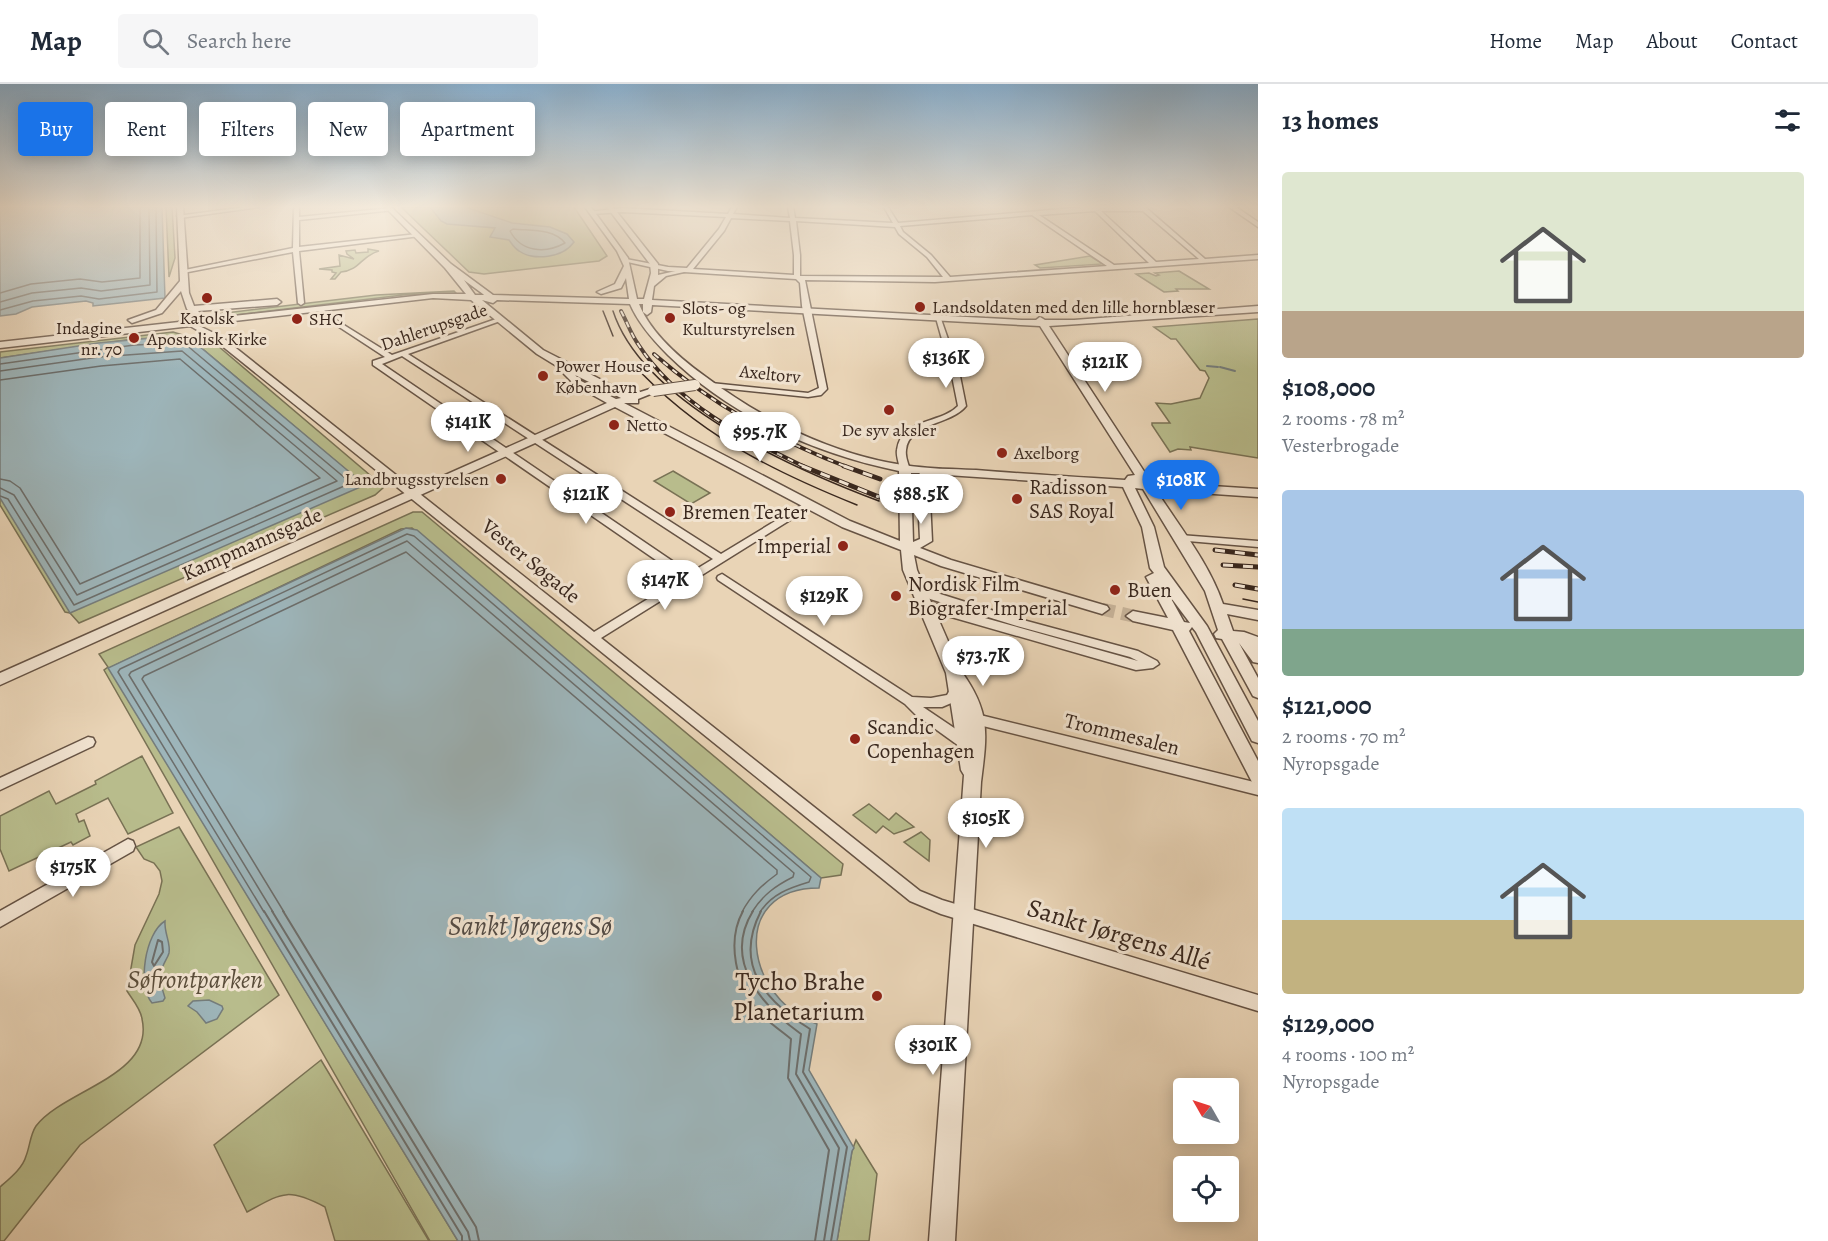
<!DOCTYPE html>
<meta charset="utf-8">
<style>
:root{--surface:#fff;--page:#f6f6f7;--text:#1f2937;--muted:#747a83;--line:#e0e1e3;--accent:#1a73e8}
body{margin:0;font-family:Alegreya,serif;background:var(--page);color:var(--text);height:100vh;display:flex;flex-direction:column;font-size:22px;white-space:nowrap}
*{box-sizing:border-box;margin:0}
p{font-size:20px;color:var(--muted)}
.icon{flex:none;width:33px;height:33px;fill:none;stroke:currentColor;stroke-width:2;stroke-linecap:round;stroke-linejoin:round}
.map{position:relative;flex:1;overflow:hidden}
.details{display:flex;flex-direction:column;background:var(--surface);width:570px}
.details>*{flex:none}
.banner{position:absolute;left:18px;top:18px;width:570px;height:54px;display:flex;gap:12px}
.needle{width:39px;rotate:309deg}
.fabs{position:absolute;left:1173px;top:994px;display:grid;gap:12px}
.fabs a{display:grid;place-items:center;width:66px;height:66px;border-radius:6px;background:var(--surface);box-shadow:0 3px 15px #0003;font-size:30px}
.price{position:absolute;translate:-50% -51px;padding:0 14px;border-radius:21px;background:#fff;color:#222;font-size:20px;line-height:39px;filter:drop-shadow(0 2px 3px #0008)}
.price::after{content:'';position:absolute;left:50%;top:36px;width:18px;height:14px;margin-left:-9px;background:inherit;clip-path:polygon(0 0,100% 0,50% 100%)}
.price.active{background:var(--accent);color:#fff}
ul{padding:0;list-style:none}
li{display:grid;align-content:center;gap:12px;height:318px;padding:0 24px}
li span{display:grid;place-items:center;height:186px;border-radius:6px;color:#555}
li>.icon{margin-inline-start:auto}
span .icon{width:108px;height:108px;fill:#fffc;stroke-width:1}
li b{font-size:26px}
h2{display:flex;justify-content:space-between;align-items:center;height:72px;padding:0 24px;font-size:26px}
.pill{padding:0 21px;border-radius:6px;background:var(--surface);box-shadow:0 3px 15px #0003;font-size:21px;line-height:54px}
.pill.active{background:var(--accent);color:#fff}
header{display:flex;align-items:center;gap:36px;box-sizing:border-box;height:84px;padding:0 30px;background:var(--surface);border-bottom:2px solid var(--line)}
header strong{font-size:28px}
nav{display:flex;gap:33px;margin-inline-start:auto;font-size:21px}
.search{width:420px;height:54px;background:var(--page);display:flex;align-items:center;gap:15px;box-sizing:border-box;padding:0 21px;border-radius:6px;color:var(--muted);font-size:22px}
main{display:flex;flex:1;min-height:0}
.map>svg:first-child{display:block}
</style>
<header>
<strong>Map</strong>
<div class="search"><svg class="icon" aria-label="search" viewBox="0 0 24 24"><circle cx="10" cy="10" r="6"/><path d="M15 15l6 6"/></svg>Search here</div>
<nav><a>Home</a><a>Map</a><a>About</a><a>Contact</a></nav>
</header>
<main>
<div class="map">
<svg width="1258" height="1157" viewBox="0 0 1258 1157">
<rect width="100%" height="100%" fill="#e9d4b6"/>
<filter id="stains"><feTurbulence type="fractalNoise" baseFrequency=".00333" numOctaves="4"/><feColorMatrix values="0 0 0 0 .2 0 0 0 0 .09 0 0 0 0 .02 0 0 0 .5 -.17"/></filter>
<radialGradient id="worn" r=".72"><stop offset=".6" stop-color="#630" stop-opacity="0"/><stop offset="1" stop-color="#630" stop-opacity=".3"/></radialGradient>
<g fill="#b8bc8c" stroke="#797255" stroke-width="1.5">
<path d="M166,123H172L175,174L169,193Z"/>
<path d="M401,123H574L607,172L599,177L484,190L469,188Z"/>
<path d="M368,165L379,167C362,171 359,187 341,188L335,195H331L336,189L332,188V186L319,185L340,182L339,171L354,175L347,170L346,167L355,166L356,169L368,168Z"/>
<path d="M1090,172L1103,180L1040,184L1035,181Z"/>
<path d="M1179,187L1209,205H1176L1178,207L1164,208L1136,190L1149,189L1156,192L1159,191L1155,189Z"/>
<path d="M454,207L456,209L403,211L219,233L217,230L376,211Z"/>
<path d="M1258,235V374L1190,363L1191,366L1178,365L1170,368L1152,341V339H1170L1156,319L1171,320L1200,314L1209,294L1205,287L1200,286L1176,255H1171L1154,243Z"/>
<path d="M173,248L218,262L384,403L375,411L79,539L70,529L65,528L0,421V414L364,401L193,257L185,253L133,255L0,274V268Z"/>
<path d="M673,387L710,409L691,420L654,397Z"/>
<path d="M413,428H422L843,780L841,791L821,794L412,444L401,445L109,584L458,1157H430L104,586L108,583L99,570Z"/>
<path d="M142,672L173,729L128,750L108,714L76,730L79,738L84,736L90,752L73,761L71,758L9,787L0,765V732L49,707L56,720L96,700L95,697Z"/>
<path d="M869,720L889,736L896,729L914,743L894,750L883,742L876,749L853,731Z"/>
<path d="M179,743L279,911L80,1061L4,1157H0V1103C9,1095 23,1084 26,1072C30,1062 30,1051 36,1042C63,1006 155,992 142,935C141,925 132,915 127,907L135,861L159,810L162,797L160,787L154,779L144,775L136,763Z"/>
<path d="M921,748L930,756L929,777L904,758Z"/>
<path d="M321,976L429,1157H335L325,1123C287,1103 282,1109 247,1128L214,1061Z"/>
<path d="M856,1056L877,1090L869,1157H837L852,1067Z"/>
</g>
<g fill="#9db5ba" stroke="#757d7c" stroke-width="1.5">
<path d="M0,123H162L165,214L93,222V219L86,217L32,223L16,230L0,232Z"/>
<path d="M430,123H465L512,139L550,143L567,150L574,158C563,174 534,177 519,167C514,164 512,160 509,156L490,153L495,144L447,140L441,137Z"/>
<path d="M174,252L193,257L365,401L70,529L0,414V274L98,259Z"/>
<path d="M406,444L417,446L821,794L819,804C727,804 745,915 817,940L809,986L854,1064L852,1067L837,1157H458L108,584Z"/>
<path d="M165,837C164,849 171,859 169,869C168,873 165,877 163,882C159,893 161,903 165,914L163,917L152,919C137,902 145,849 165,837Z"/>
<path d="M209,916L222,922L223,925L217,935L206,939L197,928L188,922L193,917Z"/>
</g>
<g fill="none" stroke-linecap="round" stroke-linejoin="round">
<g stroke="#6c6e6c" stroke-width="1.5">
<path d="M513,145C530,147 553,144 565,159C545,170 521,168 510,147Z"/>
<path d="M0,209L31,200L80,195L102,198L140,194V123"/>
<path d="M0,218L32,209L81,204L101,207L150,201L149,123"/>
<path d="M0,226L33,217L81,212L99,215L157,208L156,123"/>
<path d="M0,280L134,261L184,259L351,399L74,521L8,415L0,412"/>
<path d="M0,287L99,273L182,267L337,397L77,511L14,411L0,404"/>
<path d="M0,296L101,282L180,275L320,394L80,500L20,404L10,397L0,395"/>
<path d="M264,828L118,588L120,585L407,450L414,452L811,793L809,798C789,804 772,810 760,828"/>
<path d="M273,828L129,591L131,588L407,457L794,789L793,793C775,802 763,811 752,828"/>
<path d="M284,828L142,595L144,592L406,468L777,786V790C762,801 751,811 742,828"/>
</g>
<g stroke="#6c6e6c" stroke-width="2">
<path d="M264,827L462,1152V1157"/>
<path d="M272,827L468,1148L470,1157"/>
<path d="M283,827L476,1143L479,1157"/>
<path d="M743,827C726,858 736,901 759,928C768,938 780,946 791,955L788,994L829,1066L815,1157"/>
<path d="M753,827C722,877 762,922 801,950L796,990L839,1064L824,1157"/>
<path d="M761,827C733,881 765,917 810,945L803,988L847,1063L831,1157"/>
<path d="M158,856L162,858L163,868L154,882L152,878Z"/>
</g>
<g stroke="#757d7c" stroke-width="2">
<path d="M1207,282L1218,283"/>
<path d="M1220,283L1235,287"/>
</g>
<path stroke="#c6b298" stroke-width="13" stroke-dasharray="13 7" stroke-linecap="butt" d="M1102,525L1133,532"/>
<defs>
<g id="minor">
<path d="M245,123H259L180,134L177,132Z"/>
<path d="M294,123H299V133L391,124L394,126L299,136V163L417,150L420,152L299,167L304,219L301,221L298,219L293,168L183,189L180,187L293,164Z"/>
<path d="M732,123H737L733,130L790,134L788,123H793L795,134L893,139L884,123H888L898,139L1085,123H1145L1205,175L1258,171V175L935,198L805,196L827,305L821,311L808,313L711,303L707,301L711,299L808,309L819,304L802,222L800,199L796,195L668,187L623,177L626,175L668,183L687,184L719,145L726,133L622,128L592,130L589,128L622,124L728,130ZM1095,127L1149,179L1114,181L1039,131ZM1101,127H1143L1199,175L1156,178ZM1032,131L1107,182L950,193L931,171L903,148L900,142ZM731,134L790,137L794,171V191L693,185L724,147ZM796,137L895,143L899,150L927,173L943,193L800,192V171Z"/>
<path d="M317,223H321L331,233L392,271L499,234H503V236L408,270L721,470L805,419H811V423L601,554L920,807L942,816L1258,911V927L941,830L910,817L216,257L185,239L191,238L222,253L594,548L682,494L373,281V277L385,273L327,235L317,225ZM402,272L713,475L690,489L382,280Z"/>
<path d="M936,234L941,235L959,287L966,322C951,341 908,339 906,366C905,371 908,380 910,385L905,388L900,385C899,379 896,371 897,366C901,334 941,340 958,322L951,287Z"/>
<path d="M1180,451L1258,457V463L1176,456L1175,454Z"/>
<path d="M722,490L912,613L931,614L947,611L951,604H959L961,607L956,617L942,623H923L969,654L971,658L969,662L964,663L959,662L916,631L905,620L718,496L717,494L718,492Z"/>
<path d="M918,503L1023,536L1138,567L1157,577L1159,580L1153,584L1136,586L920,524L918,521L924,517L1138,577L1130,573L1017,542L914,510L913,507L914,504Z"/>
<path d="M976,630L1258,699V711L971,639L970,635L971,631Z"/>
<path d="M88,653L93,654L95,658L93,662L0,706V694Z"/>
<path d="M128,755L133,757L135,762L133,767L0,843V827Z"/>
</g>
<g id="tertiary">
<path d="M177,123H183L189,209L194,222L277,215L281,218L277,221L198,227L206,235L433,210H466L445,184L385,123H391L451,180L493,211L629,215L626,194L621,204L601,210L597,208L615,200L624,182L617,167L585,123H591L628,174L637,215H644L651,189L650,180L607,123H613L658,180V191L689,184L693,186L666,192L654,202L652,216L1022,236H1036L1040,233L1045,236H1074L1258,222V228L1049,242L1151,398L1258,405V413L1156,406C1179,442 1209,479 1223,520L1258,526V536L1227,530L1233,547L1244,548L1258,553V579L1253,578L1239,559L1258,594V614L1253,612L1222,555L1216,554L1214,550L1218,546L1205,507L1143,405L1135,404L1154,443L1164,483L1207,542L1258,637V659L1252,657L1196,548L1192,543L1189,547L1258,677V700L1252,698L1173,546L1133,537L1126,532L1133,527L1168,534L1146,493L1154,489L1150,484L1142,443L1123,403L932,390L929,394L932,457L920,464L951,476L1107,522L1109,525L1102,530L941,482L914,471L917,486L961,587C991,628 987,650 981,698L955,1157H929L964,691L961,686L946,589L903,486L901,466L842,443L615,323L0,601V589L607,319L575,301L555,281L537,270L471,216L433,214L0,264V258L197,236L187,225L181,207L162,229L132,239L128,236L156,226L180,197ZM464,196L483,210L484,211H475ZM482,216L493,219L497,216L630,220C638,239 654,257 668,271C730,332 815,370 899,387L900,457L850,437L624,319H638V315L658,307L653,304L631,311L543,266ZM639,220H643V228L647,231L651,228L652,221L1040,242L1135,391L1128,392L1125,396C1075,393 1025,390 976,386C952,385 927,385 903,381C832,370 763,336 706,293C681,275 651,250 639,220ZM575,291L621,314L616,315L581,297ZM911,389H920L917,393L920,455L913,458ZM1169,511L1190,539L1184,538Z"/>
<path d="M1229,123H1236L1258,138V143Z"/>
</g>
</defs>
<use href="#minor" stroke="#665344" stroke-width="3"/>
<use href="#tertiary" stroke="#665344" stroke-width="3"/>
<use href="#minor" fill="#f1e3d0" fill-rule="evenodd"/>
<use href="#tertiary" fill="#f1e3d0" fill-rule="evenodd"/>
<g stroke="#3a281e" stroke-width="1.5">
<path d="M603,227L613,252"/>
<path d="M613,227C643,319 794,385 879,417"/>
<path d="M632,279C696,349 770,386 857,421"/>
<path d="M1243,515L1258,518"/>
</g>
<defs>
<g id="rail-far1">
<path d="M621,227C627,238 631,250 638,260C676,319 744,354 805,383"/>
<path d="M654,270C712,321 776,355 847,383"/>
</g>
<g id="rail">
<path d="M802,382L879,413"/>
<path d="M844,382L880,395"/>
<path d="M1215,466L1258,471"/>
<path d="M1223,481L1258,483"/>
<path d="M1235,501L1258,505"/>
</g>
</defs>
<use href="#rail-far1" stroke="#3a281e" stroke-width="4"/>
<use href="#rail" stroke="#3a281e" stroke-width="5"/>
<use href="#rail-far1" stroke="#f1e3d0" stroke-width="2" stroke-dasharray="6" stroke-linecap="butt"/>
<use href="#rail" stroke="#f1e3d0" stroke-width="3" stroke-dasharray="10" stroke-linecap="butt"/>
<defs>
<path id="tertiary-bridge" d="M653,307L695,301"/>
</defs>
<use href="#tertiary-bridge" stroke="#665344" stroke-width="12" stroke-linecap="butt"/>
<use href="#tertiary-bridge" stroke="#f1e3d0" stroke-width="10"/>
</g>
<linearGradient id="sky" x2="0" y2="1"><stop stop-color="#8ab4d6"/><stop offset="0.43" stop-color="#f5ecde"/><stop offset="1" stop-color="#f5ecde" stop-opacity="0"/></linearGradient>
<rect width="1258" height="285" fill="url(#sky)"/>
<g fill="#8f2418" stroke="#f1e3d0" stroke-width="2">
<circle cx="207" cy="214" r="6"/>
<circle cx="920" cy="223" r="6"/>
<circle cx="670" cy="234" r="6"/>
<circle cx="297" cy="235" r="6"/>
<circle cx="134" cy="254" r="6"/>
<circle cx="543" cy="292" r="6"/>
<circle cx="889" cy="326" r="6"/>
<circle cx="614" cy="341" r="6"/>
<circle cx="1002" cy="369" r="6"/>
<circle cx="501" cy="395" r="6"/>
<circle cx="1017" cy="415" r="6"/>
<circle cx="670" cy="428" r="6"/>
<circle cx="843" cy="462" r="6"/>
<circle cx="1115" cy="506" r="6"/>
<circle cx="896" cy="512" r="6"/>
<circle cx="855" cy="655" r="6"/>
<circle cx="877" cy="912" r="6"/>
</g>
<g text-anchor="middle" stroke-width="6" stroke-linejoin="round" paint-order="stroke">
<g font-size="18" fill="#3a281e" stroke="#f1e3d0" text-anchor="start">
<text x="932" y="229">Landsoldaten med den lille hornblæser</text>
<text x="682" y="230">Slots- og<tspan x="682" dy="21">Kulturstyrelsen</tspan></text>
<text x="207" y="240" text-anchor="middle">Katolsk<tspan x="207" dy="21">Apostolisk Kirke</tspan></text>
<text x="309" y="241">SHC</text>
<text x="122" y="250" text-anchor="end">Indagine<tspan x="122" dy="21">nr. 70</tspan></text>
<text x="555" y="288">Power House<tspan x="555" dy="21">København</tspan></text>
<text x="626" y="347">Netto</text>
<text x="889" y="352" text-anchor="middle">De syv aksler</text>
<text x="1014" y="375">Axelborg</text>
<text x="489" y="401" text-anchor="end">Landbrugsstyrelsen</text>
</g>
<g font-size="18" fill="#3a281e" stroke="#f1e3d0">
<text transform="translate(434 243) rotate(-19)" y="6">Dahlerupsgade</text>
<text transform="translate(770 290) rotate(6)" y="6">Axeltorv</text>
</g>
<g font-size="21" fill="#3a281e" stroke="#f1e3d0" text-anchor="start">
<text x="1029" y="410">Radisson<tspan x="1029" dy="24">SAS Royal</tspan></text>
<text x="682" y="435">Bremen Teater</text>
<text x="831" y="469" text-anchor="end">Imperial</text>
<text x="908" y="507">Nordisk Film<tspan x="908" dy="24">Biografer Imperial</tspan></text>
<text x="1127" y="513">Buen</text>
<text x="867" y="650">Scandic<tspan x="867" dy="24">Copenhagen</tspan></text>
</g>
<g font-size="21" fill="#3a281e" stroke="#f1e3d0">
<text transform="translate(252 460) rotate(-24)" y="7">Kampmannsgade</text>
<text transform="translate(531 477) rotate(39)" y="7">Vester Søgade</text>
<text transform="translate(1122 650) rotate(14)" y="7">Trommesalen</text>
</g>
<g font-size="26" fill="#3a281e" stroke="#f1e3d0">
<text transform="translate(1119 850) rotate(17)" y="9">Sankt Jørgens Allé</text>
</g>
<g font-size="26" font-style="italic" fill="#5a4d3a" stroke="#f1e3d0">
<text x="195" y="904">Søfrontparken</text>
</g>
<g font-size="26" fill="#3a281e" stroke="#f1e3d0" text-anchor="end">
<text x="865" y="906">Tycho Brahe<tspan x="865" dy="30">Planetarium</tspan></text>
</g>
<g font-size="27" font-style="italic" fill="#534b45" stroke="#f1e3d0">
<text x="530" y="851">Sankt Jørgens Sø</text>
</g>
</g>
<rect width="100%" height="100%" filter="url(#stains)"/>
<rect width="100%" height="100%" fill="url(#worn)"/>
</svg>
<div class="fabs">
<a><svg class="needle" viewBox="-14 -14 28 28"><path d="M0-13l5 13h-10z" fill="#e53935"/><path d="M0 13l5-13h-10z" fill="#747a83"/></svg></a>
<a><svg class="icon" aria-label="locate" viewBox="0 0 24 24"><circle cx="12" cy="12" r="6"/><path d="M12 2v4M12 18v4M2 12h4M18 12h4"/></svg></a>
</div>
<b class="price" style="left:946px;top:305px">$136K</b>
<b class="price" style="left:1105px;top:309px">$121K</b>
<b class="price" style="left:468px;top:369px">$141K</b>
<b class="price" style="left:760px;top:379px">$95.7K</b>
<b class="price active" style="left:1181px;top:427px">$108K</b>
<b class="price" style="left:586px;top:441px">$121K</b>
<b class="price" style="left:921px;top:441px">$88.5K</b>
<b class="price" style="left:665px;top:527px">$147K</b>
<b class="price" style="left:824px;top:543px">$129K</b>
<b class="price" style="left:983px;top:603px">$73.7K</b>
<b class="price" style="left:986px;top:765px">$105K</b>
<b class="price" style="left:73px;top:814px">$175K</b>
<b class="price" style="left:933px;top:992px">$301K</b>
<div class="banner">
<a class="pill active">Buy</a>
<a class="pill">Rent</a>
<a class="pill">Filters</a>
<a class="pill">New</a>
<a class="pill">Apartment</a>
</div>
</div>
<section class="details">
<h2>13 homes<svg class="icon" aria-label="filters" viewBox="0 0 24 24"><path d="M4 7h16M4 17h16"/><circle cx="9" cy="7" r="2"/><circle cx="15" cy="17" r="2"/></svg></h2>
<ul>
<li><span style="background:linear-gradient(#dfe7d0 75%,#b9a48a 0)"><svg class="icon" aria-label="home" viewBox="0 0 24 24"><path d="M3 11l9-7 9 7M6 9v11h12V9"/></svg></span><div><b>$108,000</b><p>2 rooms · 78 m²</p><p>Vesterbrogade</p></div></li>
<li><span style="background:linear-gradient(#a9c7e8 75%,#7fa58c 0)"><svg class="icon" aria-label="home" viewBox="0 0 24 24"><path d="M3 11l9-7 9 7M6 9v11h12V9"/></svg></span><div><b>$121,000</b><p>2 rooms · 70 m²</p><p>Nyropsgade</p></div></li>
<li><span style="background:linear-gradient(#bfe0f5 60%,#c2b280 0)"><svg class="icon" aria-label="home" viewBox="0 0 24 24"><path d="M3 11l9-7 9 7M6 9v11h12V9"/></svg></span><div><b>$129,000</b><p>4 rooms · 100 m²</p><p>Nyropsgade</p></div></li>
</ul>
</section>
</main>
